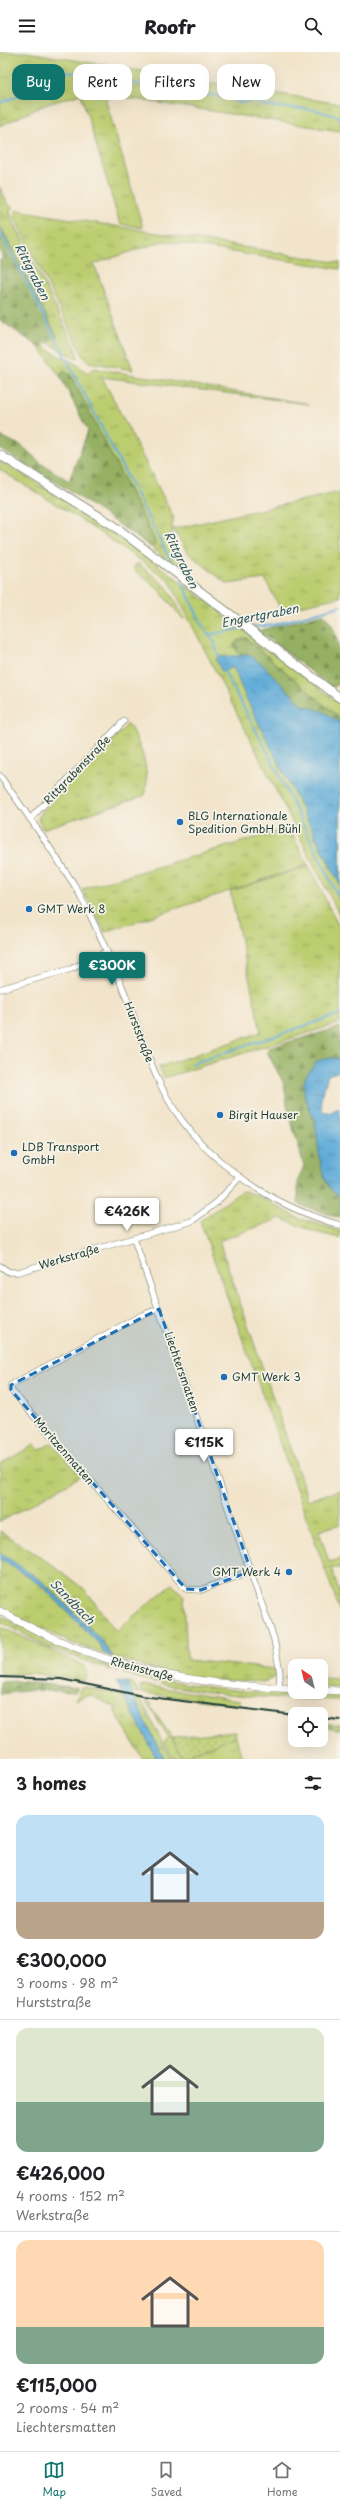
<!DOCTYPE html>
<meta charset="utf-8">
<style>
:root{--surface:#fff;--page:#f2f2f2;--text:#202124;--muted:#757577;--line:#e0e0e0;--accent:#0f766e}
body{margin:0;font-family:"Playpen Sans",sans-serif;background:var(--page);color:var(--text);height:100vh;display:flex;flex-direction:column;font-size:15px;white-space:nowrap}
*{box-sizing:border-box;margin:0}
p{font-size:13px;color:var(--muted)}
.icon{flex:none;width:22px;height:22px;fill:none;stroke:currentColor;stroke-width:2;stroke-linecap:round;stroke-linejoin:round}
.map{position:relative;height:1707px;overflow:hidden}
.details{display:flex;flex-direction:column;background:var(--surface);flex:1}
.details>*{flex:none}
.banner{position:absolute;left:12px;top:12px;width:316px;height:36px;display:flex;gap:8px}
.needle{width:26px;rotate:325deg}
.buttons{position:absolute;left:288px;top:1607px;display:grid;gap:8px}
.buttons a{display:grid;place-items:center;width:40px;height:40px;border-radius:8px;background:var(--surface);box-shadow:0 4px 16px #0002;font-size:20px}
.price{position:absolute;translate:-50% -34px;padding:0 9px;border-radius:4px;background:#fff;color:#222;font-size:13px;line-height:26px;filter:drop-shadow(0 1px 2px #0008)}
.price::after{content:'';position:absolute;left:50%;top:24px;width:12px;height:9px;margin-left:-6px;background:inherit;clip-path:polygon(0 0,100% 0,50% 100%)}
.price.active{background:var(--accent);color:#fff}
ul{padding:0;list-style:none}
li{display:grid;align-content:center;gap:8px;height:212px;padding:0 16px}
li+li{border-top:1px solid var(--line)}
li span{display:grid;place-items:center;height:124px;border-radius:12px;color:#555}
li>.icon{margin-inline-start:auto}
span .icon{width:72px;height:72px;fill:#fffc;stroke-width:1}
li b{font-size:17px}
h2{display:flex;justify-content:space-between;align-items:center;height:48px;padding:0 16px;font-size:17px}
.pill{padding:0 14px;border-radius:12px;background:var(--surface);box-shadow:0 4px 16px #0002;font-size:14px;line-height:36px}
.pill.active{background:var(--accent);color:#fff}
header{display:flex;justify-content:space-between;align-items:center;height:52px;padding:0 16px;background:var(--surface);font-size:18px;font-weight:800}
.menu{display:flex;justify-content:space-around;align-items:center;height:56px;border-top:1px solid var(--line);background:var(--surface);font-size:11px;color:var(--muted)}
.menu a{display:grid;justify-items:center;gap:2px}
.menu .active{color:var(--accent)}
.map>svg:first-child{display:block}
</style>
<header><svg class="icon" aria-label="menu" viewBox="0 0 24 24"><path d="M4 6h16M4 12h16M4 18h16"/></svg>Roofr<svg class="icon" aria-label="search" viewBox="0 0 24 24"><circle cx="10" cy="10" r="6"/><path d="M15 15l6 6"/></svg></header>
<div class="map">
<svg width="340" height="1707" viewBox="0 0 340 1707">
<defs>
<pattern id="grass-tufts" width="24" height="20" patternUnits="userSpaceOnUse"><rect width="24" height="20" fill="#bccd70"/><path d="M3 7l-1-3M5 7V3M7 7l1-3M15 17l-1-3M17 17v-4M19 17l1-3" fill="none" stroke="#98a85d"/></pattern>
<pattern id="forest-firs" width="22" height="20" patternUnits="userSpaceOnUse"><rect width="22" height="20" fill="#95b062"/><path d="M5 1l3.5 6h-7zM16 11l3.5 6h-7z" fill="#799052"/></pattern>
<pattern id="garden-dots" width="8" height="8" patternUnits="userSpaceOnUse"><rect width="8" height="8" fill="#bccd70"/><path d="M2 2h.1M6 6h.1" fill="none" stroke="#98a85d" stroke-width="1.8" stroke-linecap="round"/></pattern>
<pattern id="water-ripples" width="26" height="14" patternUnits="userSpaceOnUse"><rect width="26" height="14" fill="#5fabd8"/><path d="M2 4q2-2 4 0t4 0M15 11q2-2 4 0t4 0" fill="none" stroke="#4e8cb0"/></pattern>
</defs>
<rect width="100%" height="100%" fill="#f7f3e8"/>
<filter id="ink" filterUnits="userSpaceOnUse"><feTurbulence type="fractalNoise" baseFrequency=".025" numOctaves="2"/><feDisplacementMap in="SourceGraphic" scale="8" xChannelSelector="R" yChannelSelector="G"/><feConvolveMatrix kernelMatrix="1 2 1 2 8 2 1 2 1" color-interpolation-filters="sRGB"/></filter>
<filter id="wash" filterUnits="userSpaceOnUse"><feTurbulence type="fractalNoise" baseFrequency=".012" numOctaves="4" result="noise"/><feDisplacementMap in="SourceGraphic" scale="16" xChannelSelector="R" yChannelSelector="G"/><feGaussianBlur stdDeviation="0.9" result="paint"/><feColorMatrix in="noise" values="0 0 0 0 0 0 0 0 0 0 0 0 0 0 0 0 0 1.4 0 .05"/><feComposite in="paint" operator="in"/></filter>
<g filter="url(#wash)">
<rect width="100%" height="100%" fill="#f2e4ca"/>
<g fill="url(#grass-tufts)" stroke="#6e8552">
<path d="M0,0H26L340,52V79L108,43L106,49L143,176L120,172L81,42L47,52L0,74Z"/>
<path d="M0,135L8,153L13,155L10,158L11,164L75,295L78,305L74,306L47,290L56,284L0,174Z"/>
<path d="M17,158L340,211V217L163,189L94,212L133,318L89,310L83,304L14,164Z"/>
<path d="M43,293C56,306 76,307 87,322L93,316L309,352L102,325L174,466C167,486 181,508 190,526L151,495L155,493L154,487L70,322L63,320L60,324L39,295Z"/>
<path d="M0,409C121,479 230,567 340,652V864L169,528L83,469L0,418Z"/>
<path d="M340,440V545L281,558L265,527L227,532L188,501L173,477Z"/>
<path d="M137,511L167,535L185,566L183,567L158,537L133,517Z"/>
<path d="M128,672C141,691 151,721 145,743L43,777L38,767L42,760Z"/>
<path d="M289,776L308,813L105,880L82,837Z"/>
<path d="M309,814L340,877V971L164,1026L159,1015L261,980L230,839Z"/>
<path d="M242,1139L254,1142L299,1166L340,1179V1186L314,1180L281,1166L219,1189L308,1448L340,1438V1472L319,1479L329,1510L340,1507V1516H331L340,1541V1559L200,1169Z"/>
<path d="M52,1391L81,1424L0,1470V1412L34,1393L39,1398Z"/>
<path d="M0,1479L51,1512L85,1538L116,1579L172,1532L184,1544L187,1608L275,1617L274,1626L265,1630L200,1627L158,1619L113,1605L101,1588L50,1536L0,1501Z"/>
<path d="M0,1507L40,1532L101,1594L104,1602L69,1590L0,1556Z"/>
<path d="M0,1564L71,1599L109,1614L111,1618L47,1595L0,1569Z"/>
<path d="M0,1574L86,1615L87,1624L84,1629L32,1621L0,1623Z"/>
<path d="M123,1618C198,1638 263,1642 340,1644V1648C267,1646 196,1644 125,1622Z"/>
<path d="M286,1624H295V1632L284,1626Z"/>
<path d="M321,1626L340,1627V1636L321,1635Z"/>
<path d="M127,1631H132L139,1641L131,1640Z"/>
<path d="M143,1633L240,1648V1653L142,1641L140,1635Z"/>
<path d="M84,1635L124,1643L157,1707H143L115,1660L117,1656L89,1643L75,1648L81,1636Z"/>
<path d="M133,1645L140,1646L171,1707H164Z"/>
<path d="M146,1649L151,1651V1656L172,1685L182,1705L236,1684L242,1707H173L164,1689L168,1686Z"/>
<path d="M321,1671L340,1673V1678L321,1673Z"/>
</g>
<g fill="url(#forest-firs)" stroke="#5a764b">
<path d="M0,174L57,284L39,295L0,268V208L3,206L0,200Z"/>
<path d="M63,320L70,322L154,487L155,493L151,495L69,438L0,397V384L22,394L42,412L69,429L88,379L60,324Z"/>
<path d="M323,562C340,577 340,606 340,631L333,636L258,579Z"/>
<path d="M246,586L340,666V709L324,677L297,646L263,616L237,600L234,593L238,588Z"/>
<path d="M340,975V1007L330,1006L305,1046C308,1054 312,1061 315,1069C322,1091 315,1132 340,1144V1166L298,1152V1128L304,1114L288,1058L284,1032L267,1000L269,996Z"/>
<path d="M16,1629L78,1636L75,1640L34,1638L0,1642V1630Z"/>
</g>
<path fill="url(#garden-dots)" stroke="#6e8552" d="M235,1679L236,1684L182,1705L172,1685Z"/>
<g fill="url(#water-ripples)" stroke="#3f7486">
<path d="M249,603L264,614L302,653L324,660L340,671V833L246,646L233,615L222,620L216,608L218,605Z"/>
<path d="M330,1006L340,1007V1019L328,1023L321,1047L323,1060L329,1061L340,1057V1144C317,1133 320,1093 315,1071C312,1058 303,1048 304,1033C304,1024 312,1016 317,1009Z"/>
<path d="M0,1501L42,1529L101,1588L113,1605L104,1602L101,1594L40,1532L0,1507Z"/>
<path d="M116,1629L127,1631L164,1707H157Z"/>
</g>
<g fill="none" stroke-linecap="round" stroke-linejoin="round">
<g stroke="#5fabd8" stroke-width="2">
<path d="M0,51L30,39L42,29L67,20L106,24L117,29L159,35L175,34L202,42L228,45L240,51L253,49L266,54L315,58L340,65"/>
<path d="M0,179L175,517"/>
<path d="M182,530L203,575L214,589L219,606"/>
<path d="M252,575L273,573L340,554"/>
<path d="M207,583L244,576"/>
<path d="M223,617L268,701L340,848"/>
<path d="M191,1012L340,962"/>
<path d="M116,1616L117,1619"/>
</g>
</g>
</g>
<g filter="url(#ink)">
<g fill="none" stroke-linecap="round" stroke-linejoin="round">
<defs>
<g id="minor">
<path d="M0,724C26,760 51,797 75,834C90,860 102,889 114,916C132,954 142,994 160,1032C194,1103 266,1152 340,1173"/>
<path d="M30,767L124,669"/>
<path d="M0,937L71,917L106,900"/>
<path d="M134,1187L274,1587L280,1621L279,1636"/>
<path d="M0,1214L9,1220H18L192,1169L217,1150L240,1125"/>
<path d="M159,1257L142,1263L11,1333V1338L186,1537L201,1538L251,1519"/>
</g>
<g id="tertiary">
<path d="M0,1559C98,1615 184,1632 295,1637"/>
<path d="M321,1638L340,1639"/>
</g>
<path id="secondary" d="M0,403L113,473L340,646"/>
</defs>
<use href="#minor" stroke="#88907f" stroke-width="7"/>
<use href="#tertiary" stroke="#88907f" stroke-width="8"/>
<use href="#secondary" stroke="#88907f" stroke-width="10"/>
<use href="#minor" stroke="#fff" stroke-width="5.5"/>
<use href="#tertiary" stroke="#fff" stroke-width="7"/>
<use href="#secondary" stroke="#fff" stroke-width="8"/>
<g stroke="#1f3d34" stroke-width="2">
<path d="M0,1625L61,1627L142,1644L295,1663"/>
<path d="M321,1666L340,1668"/>
</g>
</g>
</g>
<path fill="#1f6fb2" fill-opacity="0.2" stroke="#1f6fb2" stroke-width="3" stroke-dasharray="8 5" stroke-linejoin="round" d="M159,1257L251,1519L201,1538L186,1537L11,1338V1333Z"/>
<g fill="#1f6fb2" stroke="#f7f3e8" stroke-width="1.5">
<circle cx="180" cy="770" r="4"/>
<circle cx="29" cy="857" r="4"/>
<circle cx="220" cy="1063" r="4"/>
<circle cx="14" cy="1101" r="4"/>
<circle cx="224" cy="1325" r="4"/>
<circle cx="289" cy="1520" r="4"/>
</g>
<g text-anchor="middle" stroke-width="3.5" stroke-linejoin="round" paint-order="stroke">
<g font-size="11" fill="#1f3d34" stroke="#f7f3e8">
<text transform="translate(77 718) rotate(-46)" y="4">Rittgrabenstraße</text>
<text transform="translate(139 980) rotate(69)" y="4">Hurststraße</text>
<text transform="translate(69 1205) rotate(-16)" y="4">Werkstraße</text>
<text transform="translate(182 1320) rotate(71)" y="4">Liechtersmatten</text>
<text transform="translate(64 1399) rotate(49)" y="4">Moritzenmatten</text>
<text transform="translate(142 1617) rotate(15)" y="4">Rheinstraße</text>
</g>
<g font-size="11" fill="#1f3d34" stroke="#f7f3e8" text-anchor="start">
<text x="188" y="768">BLG Internationale<tspan x="188" dy="13">Spedition GmbH Bühl</tspan></text>
<text x="37" y="861">GMT Werk 8</text>
<text x="228" y="1067">Birgit Hauser</text>
<text x="22" y="1099">LDB Transport<tspan x="22" dy="13">GmbH</tspan></text>
<text x="232" y="1329">GMT Werk 3</text>
<text x="281" y="1524" text-anchor="end">GMT Werk 4</text>
</g>
<g font-size="12" font-style="italic" fill="#2f585d" stroke="#f7f3e8">
<text transform="translate(32 220) rotate(63)" y="4">Rittgraben</text>
<text transform="translate(181 508) rotate(64)" y="4">Rittgraben</text>
<text transform="translate(260 564) rotate(-11)" y="4">Engertgraben</text>
<text transform="translate(72 1550) rotate(46)" y="4">Sandbach</text>
</g>
</g>
</svg>
<div class="buttons">
<a><svg class="needle" viewBox="-14 -14 28 28"><path d="M0-13l5 13h-10z" fill="#e53935"/><path d="M0 13l5-13h-10z" fill="#757577"/></svg></a>
<a><svg class="icon" aria-label="locate" viewBox="0 0 24 24"><circle cx="12" cy="12" r="6"/><path d="M12 2v4M12 18v4M2 12h4M18 12h4"/></svg></a>
</div>
<b class="price active" style="left:112px;top:934px">€300K</b>
<b class="price" style="left:127px;top:1180px">€426K</b>
<b class="price" style="left:204px;top:1411px">€115K</b>
<div class="banner">
<a class="pill active">Buy</a>
<a class="pill">Rent</a>
<a class="pill">Filters</a>
<a class="pill">New</a>
</div>
</div>
<section class="details">
<h2>3 homes<svg class="icon" aria-label="filters" viewBox="0 0 24 24"><path d="M4 7h16M4 17h16"/><circle cx="9" cy="7" r="2"/><circle cx="15" cy="17" r="2"/></svg></h2>
<ul>
<li><span style="background:linear-gradient(#bfe0f5 70%,#b9a48a 0)"><svg class="icon" aria-label="home" viewBox="0 0 24 24"><path d="M3 11l9-7 9 7M6 9v11h12V9"/></svg></span><div><b>€300,000</b><p>3 rooms · 98 m²</p><p>Hurststraße</p></div></li>
<li><span style="background:linear-gradient(#dfe7d0 60%,#7fa58c 0)"><svg class="icon" aria-label="home" viewBox="0 0 24 24"><path d="M3 11l9-7 9 7M6 9v11h12V9"/></svg></span><div><b>€426,000</b><p>4 rooms · 152 m²</p><p>Werkstraße</p></div></li>
<li><span style="background:linear-gradient(#ffd9b3 70%,#7fa58c 0)"><svg class="icon" aria-label="home" viewBox="0 0 24 24"><path d="M3 11l9-7 9 7M6 9v11h12V9"/></svg></span><div><b>€115,000</b><p>2 rooms · 54 m²</p><p>Liechtersmatten</p></div></li>
</ul>
</section>
<nav class="menu">
<a class="active"><svg class="icon" aria-label="map" viewBox="0 0 24 24"><path d="M3 6l6-2 6 2 6-2v14l-6 2-6-2-6 2zM9 4v14M15 6v14"/></svg>Map</a>
<a><svg class="icon" aria-label="saved" viewBox="0 0 24 24"><path d="M7 4h10v16l-5-4-5 4z"/></svg>Saved</a>
<a><svg class="icon" aria-label="home" viewBox="0 0 24 24"><path d="M3 11l9-7 9 7M6 9v11h12V9"/></svg>Home</a>
</nav>
